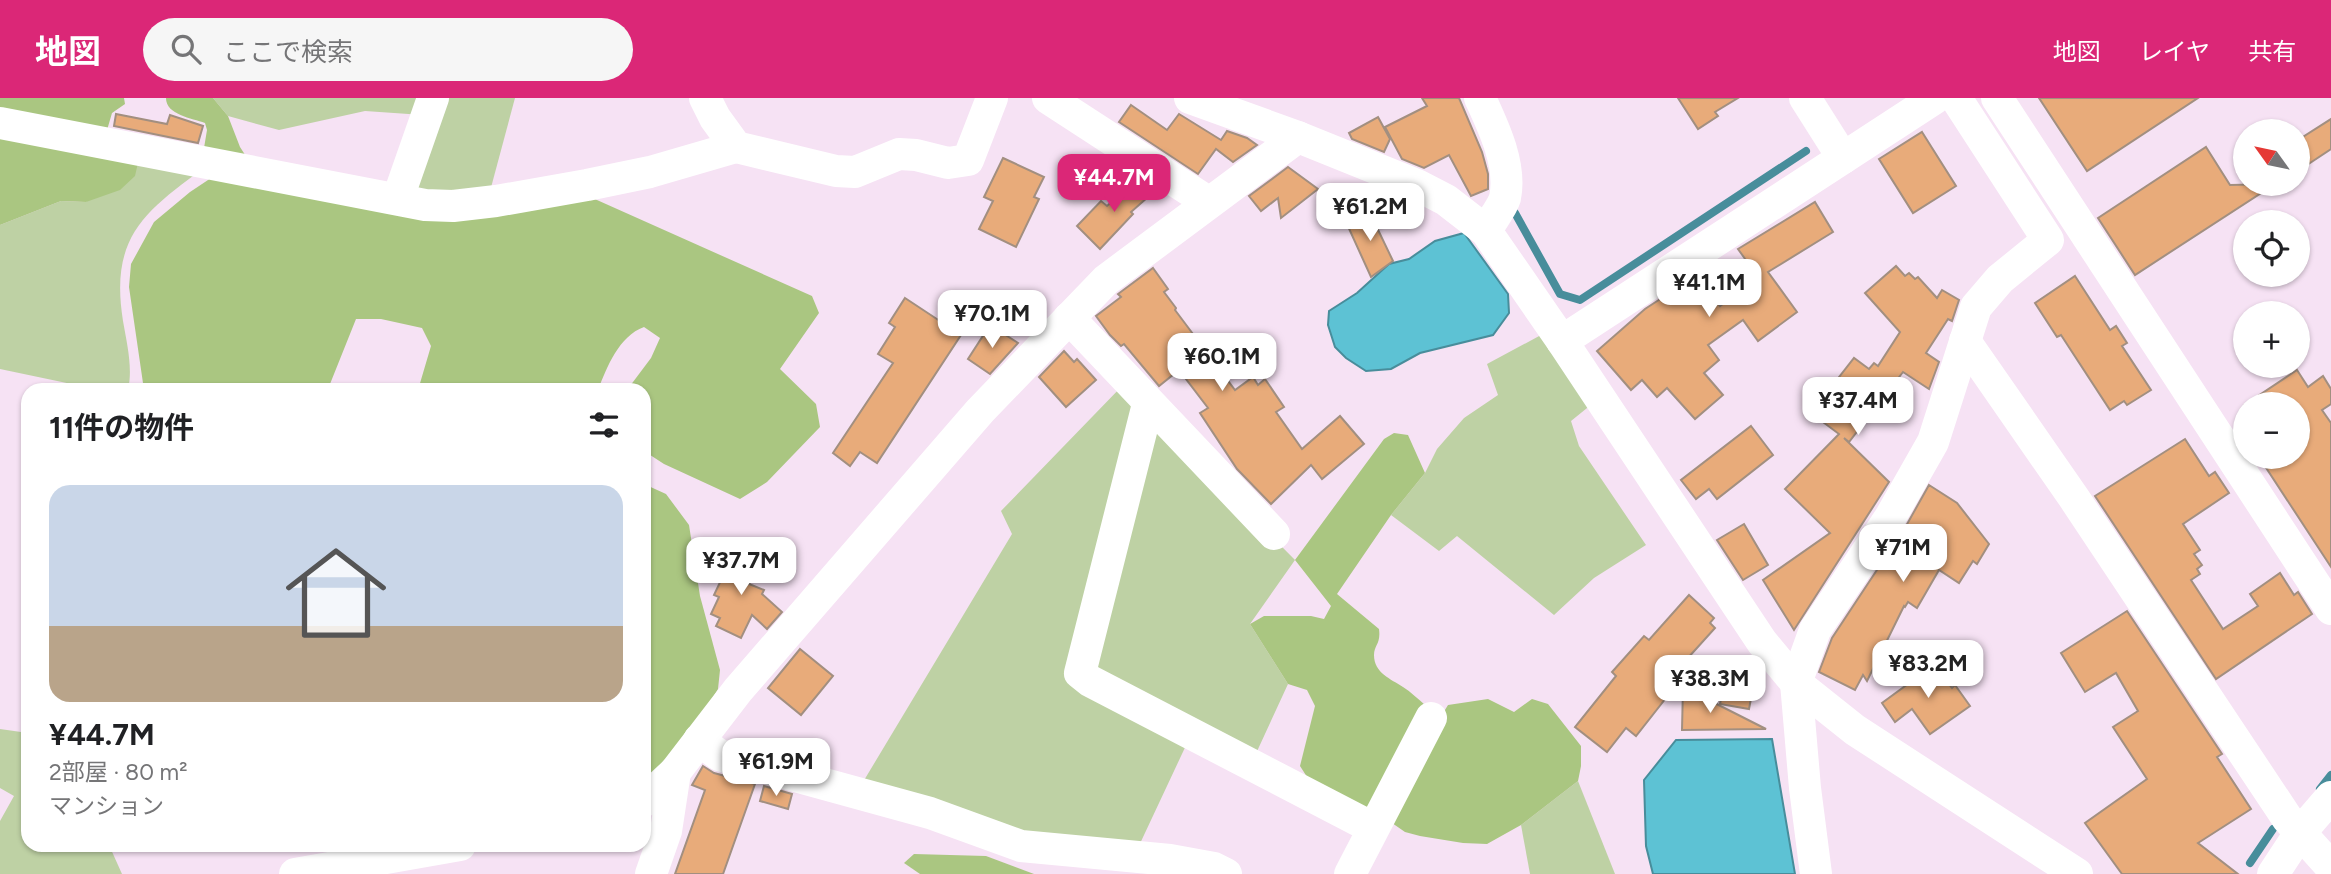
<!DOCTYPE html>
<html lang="ja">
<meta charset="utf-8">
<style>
:root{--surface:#fff;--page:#f6f6f6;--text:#202124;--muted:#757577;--line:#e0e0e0;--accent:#db2777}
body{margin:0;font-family:Figtree,"Noto Sans JP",sans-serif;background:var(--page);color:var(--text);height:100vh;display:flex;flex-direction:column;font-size:26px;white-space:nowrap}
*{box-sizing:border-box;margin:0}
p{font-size:23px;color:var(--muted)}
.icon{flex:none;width:38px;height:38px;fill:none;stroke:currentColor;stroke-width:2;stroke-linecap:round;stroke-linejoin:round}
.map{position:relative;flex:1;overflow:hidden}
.side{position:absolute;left:21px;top:285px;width:630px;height:469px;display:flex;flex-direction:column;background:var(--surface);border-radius:21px;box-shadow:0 2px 5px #0004}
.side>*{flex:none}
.needle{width:46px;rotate:303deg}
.controls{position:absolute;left:2233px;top:21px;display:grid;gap:14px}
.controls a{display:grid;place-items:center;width:77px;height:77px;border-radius:50%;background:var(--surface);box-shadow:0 2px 5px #0004;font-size:35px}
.price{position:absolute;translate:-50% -60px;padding:0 16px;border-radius:14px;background:#fff;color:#222;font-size:23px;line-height:46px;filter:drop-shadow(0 2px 4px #0008)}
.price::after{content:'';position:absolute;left:50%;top:42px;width:21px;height:16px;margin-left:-10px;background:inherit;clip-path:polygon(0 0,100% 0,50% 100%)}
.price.active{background:var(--accent);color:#fff}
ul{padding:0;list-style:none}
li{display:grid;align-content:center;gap:14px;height:371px;padding:0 28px}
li+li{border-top:2px solid var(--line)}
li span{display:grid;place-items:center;height:217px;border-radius:21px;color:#555}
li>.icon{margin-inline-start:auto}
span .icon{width:126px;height:126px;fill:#fffc;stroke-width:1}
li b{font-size:30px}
h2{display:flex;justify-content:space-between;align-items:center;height:84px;padding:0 28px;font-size:30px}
header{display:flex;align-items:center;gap:42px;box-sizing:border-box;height:98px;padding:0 35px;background:var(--accent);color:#fff}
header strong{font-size:33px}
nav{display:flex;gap:38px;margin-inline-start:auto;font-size:24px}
.search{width:490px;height:63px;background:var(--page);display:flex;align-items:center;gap:18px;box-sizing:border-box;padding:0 24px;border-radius:38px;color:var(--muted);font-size:26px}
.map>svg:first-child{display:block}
</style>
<header>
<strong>地図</strong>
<div class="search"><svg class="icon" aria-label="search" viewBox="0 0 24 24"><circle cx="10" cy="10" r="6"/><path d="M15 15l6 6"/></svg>ここで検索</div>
<nav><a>地図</a><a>レイヤ</a><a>共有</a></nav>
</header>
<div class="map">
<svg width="2331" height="776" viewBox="0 0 2331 776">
<rect width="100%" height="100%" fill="#f6e2f4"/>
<g fill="#bed1a4">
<path d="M213,0H428L423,17L365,13L279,32L228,18Z"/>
<path d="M439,0H515L489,97L411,98Z"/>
<path d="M140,56L204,70C142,115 110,141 123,223C127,246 133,270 128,292H100L0,271V127L61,103L86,104Z"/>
<path d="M1541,237L1592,306L1571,323L1579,348L1646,447L1594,480L1554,517L1457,438L1439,453L1391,417L1425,375L1437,351L1464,320L1498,297L1487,266Z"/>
<path d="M1123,287L1143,308L1075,562L1189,641L1137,752L1030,745L860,689L1012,436L1001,413Z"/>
<path d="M1153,318L1295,462L1250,526L1288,586L1253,662L1092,574Z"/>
<path d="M0,631L28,635V747H109L122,776H0V723L14,698L0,690Z"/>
<path d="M1578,683L1615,776H1530L1521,727Z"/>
</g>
<g fill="#aac681">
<path d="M0,0H124L125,6L112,15L105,39L0,19Z"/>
<path d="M166,0H213L228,18L240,49L251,66L204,50L207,32L205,25C192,20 166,17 166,0Z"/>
<path d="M0,33L140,56L135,78L120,92L86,104L61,103L0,127Z"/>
<path d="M211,80L407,114L588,98L812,198L819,215L780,271L816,306L820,329L767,384L740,401L664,366L644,353V292H627L651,260L660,240L644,229C619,238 607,269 598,292H418L431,248L422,230L381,221H356L330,286L334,292H287L262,287L251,292H144L129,189L131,166L154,124L190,94Z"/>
<path d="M1394,335L1408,337L1425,375L1391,417L1337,496L1379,531C1381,546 1374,547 1374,557C1374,575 1391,581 1403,589C1411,594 1418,601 1425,607L1373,716L1309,682L1300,668L1315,608L1307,592L1288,586L1250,526L1264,518H1311L1324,521L1331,508L1295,462L1384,341Z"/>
<path d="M644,386L666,396L689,427L700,498L720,572L718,591L702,618L644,688Z"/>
<path d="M1488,601L1514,614L1532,601L1548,606L1581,648V668L1578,683L1521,727L1487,746L1463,745L1420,738L1405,734L1392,725L1437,625L1448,607Z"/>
<path d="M914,756L986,758L1034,776H920L904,765Z"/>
</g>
<g fill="#5dc2d4" stroke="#488d9b" stroke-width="2">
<path d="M1464,135L1508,196L1509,215L1493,237L1420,255L1391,271L1366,273L1346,260L1335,249L1328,227L1329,213L1357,195L1389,166L1409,161L1435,143Z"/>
<path d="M1772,641L1795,776H1653L1646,748L1644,682L1676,642Z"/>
</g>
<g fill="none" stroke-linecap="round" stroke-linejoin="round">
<g stroke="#488d9b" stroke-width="8">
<path d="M1515,115L1560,196L1580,202L1806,53"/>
<path d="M2320,691L2331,677"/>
<path d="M2250,765L2273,731"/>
</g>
</g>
<g fill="#e8ab7a" stroke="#a28f80" stroke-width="2">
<path d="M1422,0H1459L1482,54L1488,76V91L1471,98L1449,57L1424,70L1402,61L1385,29L1427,8Z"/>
<path d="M1678,0H1738L1715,14L1718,18L1698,31Z"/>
<path d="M2039,0H2198L2087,73Z"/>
<path d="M1131,7L1167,32L1179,16L1221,42L1227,33L1247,40L1257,47L1233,64L1216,51L1198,76L1119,24Z"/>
<path d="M116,16L167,26L170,17L203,28L198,45L114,28Z"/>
<path d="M1378,19L1390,41L1384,54L1352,41L1349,35Z"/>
<path d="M2331,21V51L2298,73V42Z"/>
<path d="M1922,34L1956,88L1913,115L1879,61Z"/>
<path d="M2206,49L2230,87L2275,86L2135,177L2098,120Z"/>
<path d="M1003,60L1044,79L1034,99L1039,101L1016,149L979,131L993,103L984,99Z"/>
<path d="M1288,69L1318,91L1281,120L1278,100L1261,113L1249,98Z"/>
<path d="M1138,81L1156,92L1131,114L1133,116L1100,151L1077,128L1101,103L1107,108Z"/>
<path d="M1815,104L1833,134L1768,174L1797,214L1758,243L1743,222L1708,247L1719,262L1704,275L1723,297L1695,321L1667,290L1657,299L1642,282L1631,292L1597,253L1645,211L1697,177L1720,208L1758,179L1738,151Z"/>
<path d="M1369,113L1393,163L1371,179L1346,124Z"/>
<path d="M1896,168L1905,178L1909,175L1915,181L1918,179L1937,200L1942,192L1959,202L1952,223L1948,221L1926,255L1939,264L1929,291L1903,274L1849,344L1844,340L1889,384L1794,532L1763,482L1830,435L1785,391L1839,336L1811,315L1854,260L1869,271L1874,265L1878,268L1900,234L1865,195Z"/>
<path d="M1153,170L1168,191L1164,194L1176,210L1175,212L1235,292L1253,279L1258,287L1265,281L1284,309L1276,314L1302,351L1340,318L1364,346L1322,381L1311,367L1271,406L1237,371L1200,315L1208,310L1179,272L1159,288L1124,246L1121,248L1110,237L1096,218L1121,199L1118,196Z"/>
<path d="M2075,178L2110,232L2116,228L2127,245L2122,248L2151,292L2127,307L2124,303L2110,312L2061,237L2057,239L2035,205Z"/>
<path d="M905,200L961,237L877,365L860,354L850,368L833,355L893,265L878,256L895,229L889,225Z"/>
<path d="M990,227L1018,245L990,276L968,261Z"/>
<path d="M1064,253L1074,264L1077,261L1096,282L1066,309L1039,279Z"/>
<path d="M2297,272L2308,289L2323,278L2331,291V306L2322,312L2331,325V469L2259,359H2298V306H2246Z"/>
<path d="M1751,328L1773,357L1717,401L1709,391L1696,401L1681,382Z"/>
<path d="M2185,341L2209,378L2215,374L2229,395L2183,426L2200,452L2194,456L2202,467L2197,471L2200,476L2191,482L2223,531L2258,508L2250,496L2280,475L2294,497L2298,494L2312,516L2216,581L2095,398Z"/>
<path d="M1929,387L1957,405L1989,446L1977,466L1973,463L1959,485L1939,472L1917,510L1908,504L1905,509L1904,508L1867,583L1863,577L1855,592L1819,574L1832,540L1906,428Z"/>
<path d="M1744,426L1768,467L1743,482L1717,442Z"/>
<path d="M724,452L758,469L749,486L764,492L762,496L782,514L767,531L752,517L741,540L716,528L720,520L711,516L719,499L714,497L724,476L714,472Z"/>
<path d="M1689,497L1714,520L1710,525L1715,530L1668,582L1677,586L1636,638L1626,630L1607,654L1575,629L1616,578L1612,574L1644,538L1649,542Z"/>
<path d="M2127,513L2222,656L2217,659L2251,711L2198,745L2238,776H2122L2085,725L2147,681L2113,629L2138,613L2116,575L2085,594L2061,555Z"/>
<path d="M800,551L833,578L801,617L768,590Z"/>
<path d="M1934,567L1952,590L1955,587L1970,608L1930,636L1912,611L1895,624L1882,605Z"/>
<path d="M1727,570L1745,573L1755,580L1749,611L1720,606Z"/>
<path d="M1683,589L1766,631L1682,632Z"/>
<path d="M703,668L714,675L755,686L723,776H675L705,692L692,687Z"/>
<path d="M764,688L792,696L788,711L760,703Z"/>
</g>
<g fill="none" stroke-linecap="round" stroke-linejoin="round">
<g stroke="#fff" stroke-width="32">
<path d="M705,0L715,20L736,49L836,73L855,74L899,56L916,57L948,65L968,62L992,0"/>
<path d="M1048,0L1208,104"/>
<path d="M1190,0L1298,39L1417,87L1446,102L1486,133L1562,243L1762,544L1796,585L1855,632L2077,776"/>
<path d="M1480,0C1493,28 1512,67 1505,100C1502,110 1491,123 1486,133"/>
<path d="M1805,0L1843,60"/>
<path d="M1997,0L2331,511"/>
<path d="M0,25L425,107L453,108L496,103L587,87L650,74L736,49"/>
<path d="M398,100L433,0"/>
<path d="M1069,220L1274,436"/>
<path d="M1562,243L1935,0"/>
<path d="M1965,243L2074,400L2287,720L2331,769"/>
<path d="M1148,306L1080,575L1090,583L1373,730"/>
<path d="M699,642L719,657L930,715L1021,748L1170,762L1214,770L1226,776"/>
<path d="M644,703L675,674L738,592L980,313L1106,182L1298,39"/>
<path d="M295,776L460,747"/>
<path d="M651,776L666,733L675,674"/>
<path d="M1350,776L1431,620"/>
<path d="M1816,776L1805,690L1796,585L1815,532L1891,418L1933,344L1976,209L2000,181L2048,142L1956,0"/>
<path d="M2273,776L2300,735L2331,699"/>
</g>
</g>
</svg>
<div class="controls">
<a><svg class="needle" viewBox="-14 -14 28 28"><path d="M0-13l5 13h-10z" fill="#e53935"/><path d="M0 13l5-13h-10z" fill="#757577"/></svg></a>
<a><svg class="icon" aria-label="locate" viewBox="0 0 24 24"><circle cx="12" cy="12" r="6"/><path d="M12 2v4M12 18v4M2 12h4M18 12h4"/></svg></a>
<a>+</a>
<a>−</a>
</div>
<b class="price active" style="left:1114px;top:116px">¥44.7M</b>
<b class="price" style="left:1370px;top:145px">¥61.2M</b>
<b class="price" style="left:1709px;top:221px">¥41.1M</b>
<b class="price" style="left:992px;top:252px">¥70.1M</b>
<b class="price" style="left:1222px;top:295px">¥60.1M</b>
<b class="price" style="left:1858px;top:339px">¥37.4M</b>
<b class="price" style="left:1903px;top:486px">¥71M</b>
<b class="price" style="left:741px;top:499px">¥37.7M</b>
<b class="price" style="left:1928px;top:602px">¥83.2M</b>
<b class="price" style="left:1710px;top:617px">¥38.3M</b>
<b class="price" style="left:776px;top:700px">¥61.9M</b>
<section class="side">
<h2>11件の物件<svg class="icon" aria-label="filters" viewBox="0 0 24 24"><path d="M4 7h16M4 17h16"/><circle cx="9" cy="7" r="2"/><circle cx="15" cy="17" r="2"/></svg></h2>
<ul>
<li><span style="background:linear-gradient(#c9d6e8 65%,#b9a48a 0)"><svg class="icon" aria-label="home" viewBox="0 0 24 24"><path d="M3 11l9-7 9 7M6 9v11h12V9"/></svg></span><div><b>¥44.7M</b><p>2部屋 · 80 m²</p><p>マンション</p></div></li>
</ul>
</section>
</div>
